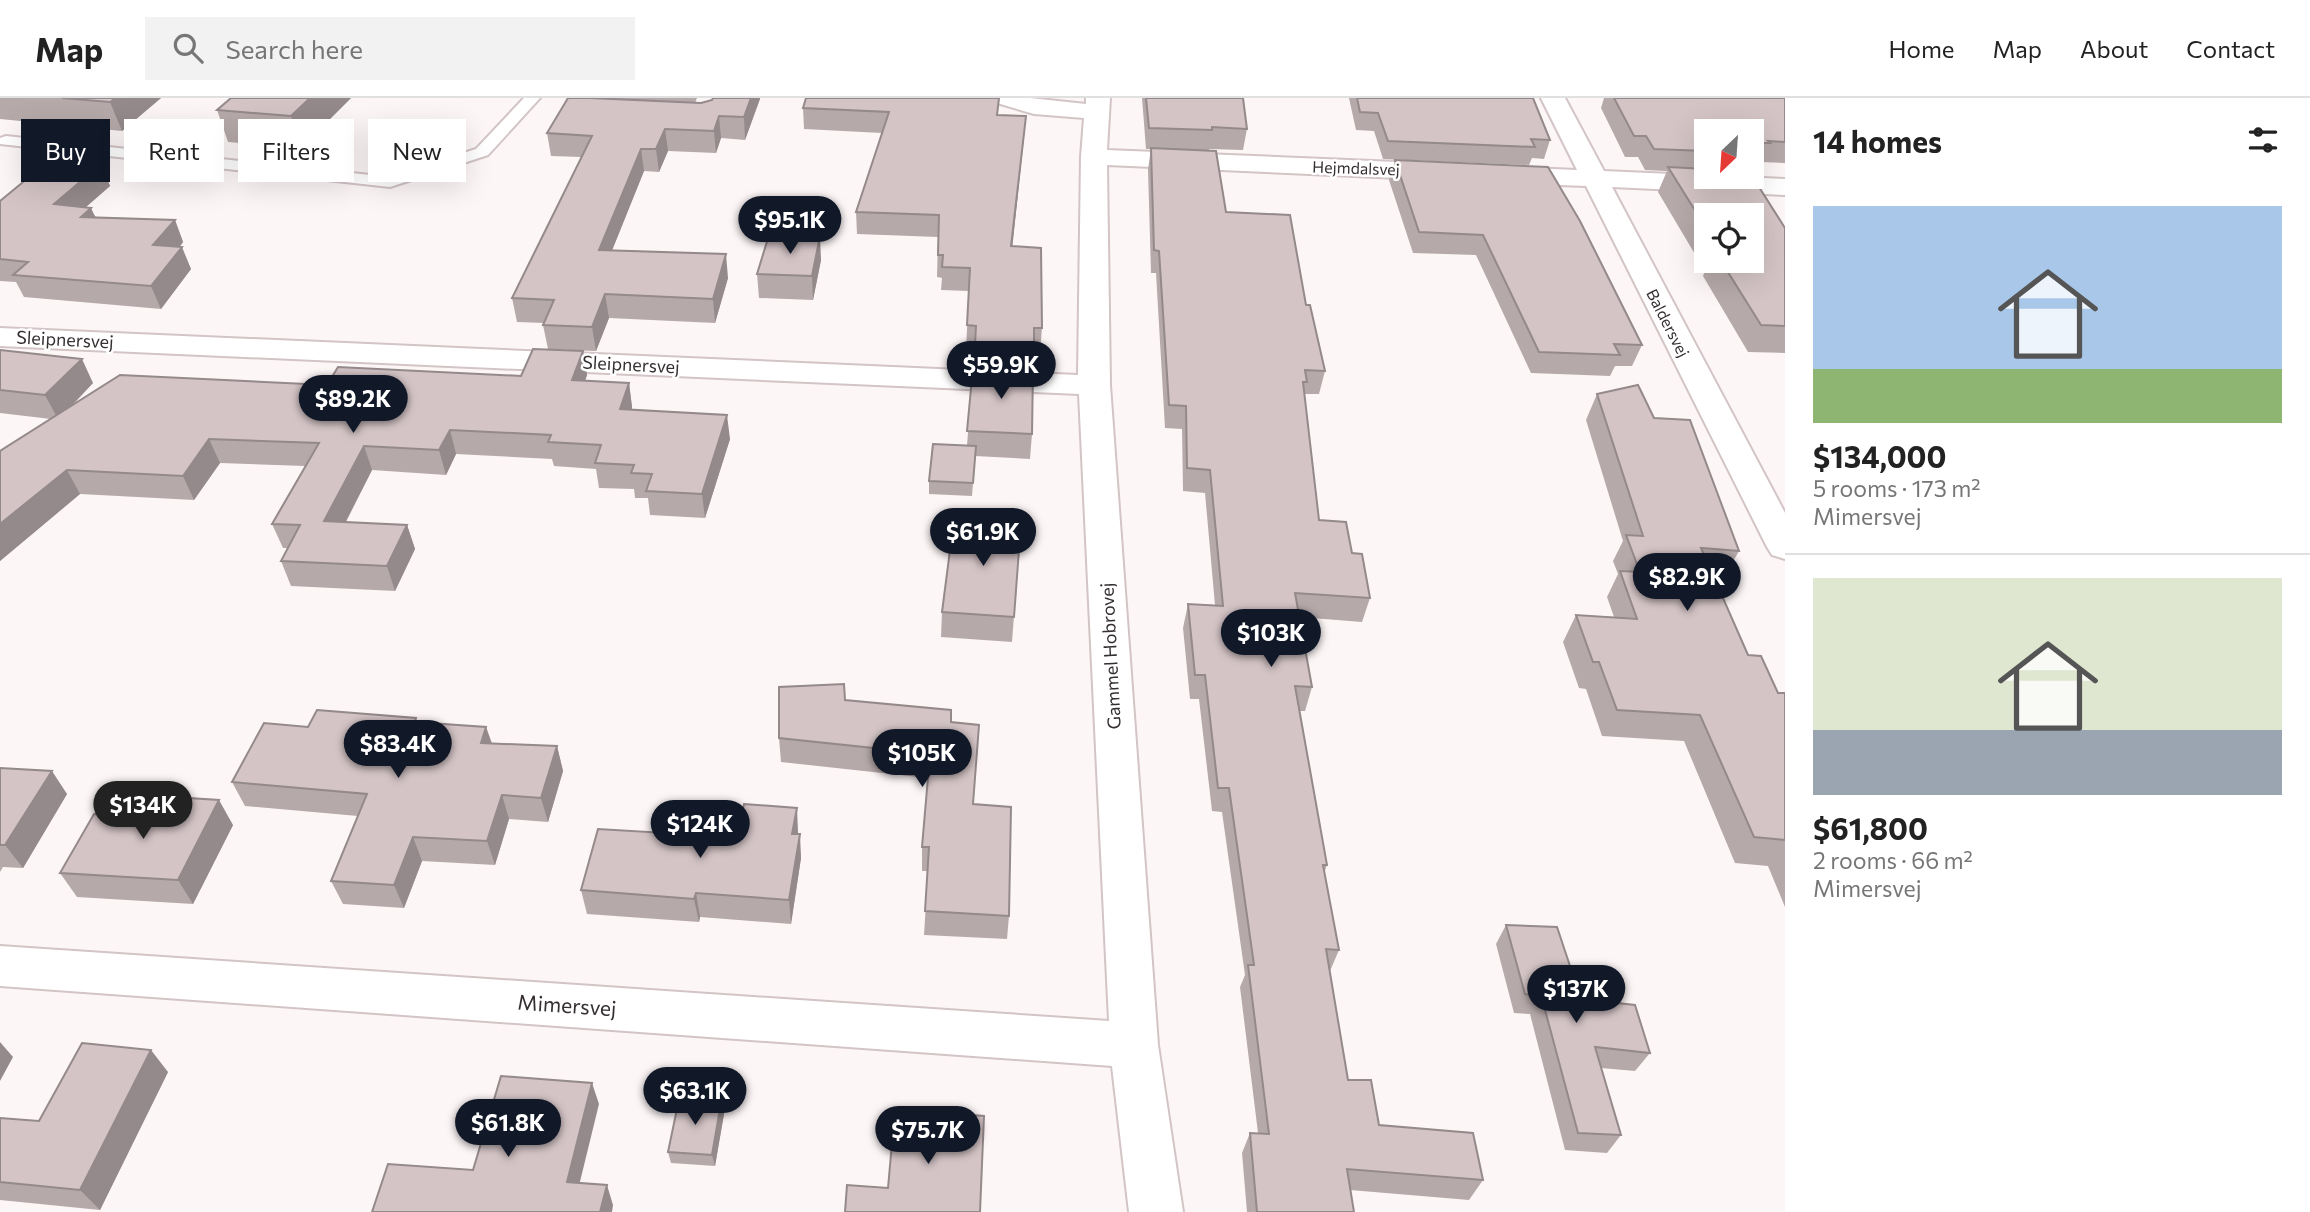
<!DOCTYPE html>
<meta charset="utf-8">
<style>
:root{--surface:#fff;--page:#f2f2f2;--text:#222;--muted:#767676;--line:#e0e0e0;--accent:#111827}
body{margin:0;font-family:Commissioner,sans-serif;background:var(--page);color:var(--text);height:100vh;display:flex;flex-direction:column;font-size:26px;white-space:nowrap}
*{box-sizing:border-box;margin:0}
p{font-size:23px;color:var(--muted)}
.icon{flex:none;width:38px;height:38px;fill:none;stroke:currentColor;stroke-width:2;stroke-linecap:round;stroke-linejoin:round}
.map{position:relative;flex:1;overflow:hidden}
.panel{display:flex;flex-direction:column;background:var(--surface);width:525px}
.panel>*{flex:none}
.guide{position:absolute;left:21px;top:21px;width:665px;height:63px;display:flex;gap:14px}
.needle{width:46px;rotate:205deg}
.tools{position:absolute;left:1694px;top:21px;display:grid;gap:14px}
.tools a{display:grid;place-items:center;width:70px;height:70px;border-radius:0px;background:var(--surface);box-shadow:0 7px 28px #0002;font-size:35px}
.price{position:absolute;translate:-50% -60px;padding:0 16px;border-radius:24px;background:var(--accent);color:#fff;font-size:23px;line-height:46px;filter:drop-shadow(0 2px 4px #0008)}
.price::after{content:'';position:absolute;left:50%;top:42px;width:21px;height:16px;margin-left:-10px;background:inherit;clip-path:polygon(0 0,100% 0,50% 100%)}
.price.selected{background:#222;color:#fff}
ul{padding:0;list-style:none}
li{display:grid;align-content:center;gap:14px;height:371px;padding:0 28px}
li+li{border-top:2px solid var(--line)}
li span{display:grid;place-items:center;height:217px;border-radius:0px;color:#555}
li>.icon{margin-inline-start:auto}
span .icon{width:126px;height:126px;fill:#fffc;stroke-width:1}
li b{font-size:30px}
h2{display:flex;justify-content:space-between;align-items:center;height:84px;padding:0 28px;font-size:30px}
.tag{padding:0 24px;border-radius:0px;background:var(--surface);box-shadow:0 7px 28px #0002;font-size:24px;line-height:63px}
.tag.selected{background:var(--accent);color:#fff}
header{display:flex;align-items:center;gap:42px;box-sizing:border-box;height:98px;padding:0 35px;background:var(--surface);border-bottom:2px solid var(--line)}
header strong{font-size:33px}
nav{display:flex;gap:38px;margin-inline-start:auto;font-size:24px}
.search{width:490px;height:63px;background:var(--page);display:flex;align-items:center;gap:18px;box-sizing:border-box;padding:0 24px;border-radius:0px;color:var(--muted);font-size:26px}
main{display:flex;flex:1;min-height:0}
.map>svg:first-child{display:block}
</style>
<header>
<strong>Map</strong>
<div class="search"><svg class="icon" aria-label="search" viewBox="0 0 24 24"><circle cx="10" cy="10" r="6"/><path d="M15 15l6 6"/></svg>Search here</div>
<nav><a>Home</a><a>Map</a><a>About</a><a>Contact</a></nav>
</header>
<main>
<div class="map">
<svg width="1785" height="1114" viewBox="0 0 1785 1114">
<rect width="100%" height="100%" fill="#fdf6f7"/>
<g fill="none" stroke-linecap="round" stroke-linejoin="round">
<defs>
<path id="lane" d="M524,0H540L488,57L390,89L0,46V40L6,38L389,79L476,51Z"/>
<g id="street">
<path d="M993,0H1030L1086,6V0H1110L1107,52L1444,66L1453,69L1457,74L1453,79L1444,82L1107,67L1110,287L1158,947L1183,1114H1129L1112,968L0,888V848L1109,923L1079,296L0,248V230L1078,277L1081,59L1084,20L1034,16L997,5Z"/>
<path d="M1541,0H1565L1604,73L1785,81V97L1612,89L1785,415V461L1772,457L1767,449L1586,88L1504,85L1495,83L1491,77L1495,71L1504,69L1577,72Z"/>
</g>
</defs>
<use href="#lane" stroke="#d3c4c6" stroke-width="4"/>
<use href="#street" stroke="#d3c4c6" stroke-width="4"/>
<use href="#lane" fill="#fff" fill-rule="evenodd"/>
<use href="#street" fill="#fff" fill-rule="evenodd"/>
</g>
<g fill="#b6a9aa" fill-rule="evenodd">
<path d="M0,0H161L122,33L0,21Z"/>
<path d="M231,0H351L301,50L228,44L217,12Z"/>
<path d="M611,0H697L695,5H701L712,2L713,0H760L745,42L721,40L716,55L668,53L659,74L644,73L612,152L728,180L715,225L609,220L596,253L548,251L543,227L544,225L517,224L512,200L581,59L551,58L547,35L611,1Z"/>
<path d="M1142,0H1243L1247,31L1243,52L1209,51V52L1226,114L1306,207L1325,273L1319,296H1304L1319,422L1352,455L1370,500L1362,524L1299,519L1312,589L1305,613H1299L1327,767L1324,775L1339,852L1330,873L1348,982L1379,1027L1483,1082L1469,1102L1350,1092L1354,1114H1247L1242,1055L1250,1035H1258L1240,889L1245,877L1222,714L1212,713L1199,601H1190L1183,530L1188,506L1215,507L1205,395L1183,393L1182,331L1165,330L1156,175H1151L1148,71L1151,51H1146Z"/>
<path d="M1349,0H1533L1550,42L1544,61L1532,60L1529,67L1383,61L1374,33L1356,32Z"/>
<path d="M1604,0H1785V65L1761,64L1760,66H1752V33H1706V79L1785,130V255L1748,254L1703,178L1705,173L1658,94L1667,73L1645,72L1638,59H1625L1601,10ZM1706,117L1752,163H1706Z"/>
<path d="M803,10L1026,18L1012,148L1042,230L1040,253H1034L1032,272V336L1030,361L975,358L972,398L929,396V383L967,347L975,250H966L969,193L941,192L942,180L937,179L938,139L857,136L856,114L882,35L804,31Z"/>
<path d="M1395,62L1642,247L1632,268H1615L1610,278L1531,275L1476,157L1413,155L1389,82Z"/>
<path d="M101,66L110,88L86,109L96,119L175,122L183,144L180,149L191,171L161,211L24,199L16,184L0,183V103Z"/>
<path d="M821,162L813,202L759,200L757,176Z"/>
<path d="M0,252L93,285L72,308L327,287L521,278L583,253L587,277L585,283L629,285L632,309V312L730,341L705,420L650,417L648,400H635L634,391L599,390L596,371L554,368L552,361L456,356L446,377L372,372L346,424L407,427L415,451L395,493L291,488L281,463L288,450H283L272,426L305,368L220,365L194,402L80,396L0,463V353L51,321L0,315Z"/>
<path d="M1597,296L1654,320L1739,453L1724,479L1713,478L1748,557L1778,595H1785V809L1768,768L1735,765L1684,643L1602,638L1586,591L1579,590L1563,544L1576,517L1614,519L1607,499L1618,476L1613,463L1623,443L1586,322Z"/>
<path d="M1021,425L1012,544L941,539L942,514Z"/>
<path d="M845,602L951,624L973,706L1009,818L1007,841L924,837L928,773H922V749L928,680L781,664L779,640Z"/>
<path d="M418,624L486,629L492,645L557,648L563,673L548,724L509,721L495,767L422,763L404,810L343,806L331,783L358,718L245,708L232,684L308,629Z"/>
<path d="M0,670L67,696L23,770L3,769L0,774Z"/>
<path d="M233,727L193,806L77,799L60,775Z"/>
<path d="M798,734L801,760L791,826L700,819L699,824L587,816L581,792L733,739Z"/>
<path d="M1506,827L1581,901L1650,955L1635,973L1601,970L1621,1037L1607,1055L1565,1052L1530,916L1514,915L1496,846Z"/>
<path d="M168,974L100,1112L0,1102V1020L39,1023Z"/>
<path d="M724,1016L715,1068L671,1065L668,1054Z"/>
</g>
<g fill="#94898b">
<path d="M116,0H161L122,33L110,4Z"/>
<path d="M310,0H351L301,50L291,18Z"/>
<path d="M751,0H760V1L745,42L744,19Z"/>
<path d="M719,18L721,40L716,55L714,33Z"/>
<path d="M1026,18L1024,39L1010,171L1011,148Z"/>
<path d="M665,31L668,53L659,74L656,51Z"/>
<path d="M641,51L644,73L603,175L599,152Z"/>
<path d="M101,66L110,88L64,128L54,106Z"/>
<path d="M91,110L101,131L81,119Z"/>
<path d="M175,122L183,144L162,170L153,147Z"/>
<path d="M820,138L821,162L813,202L812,178Z"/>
<path d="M182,149L191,171L161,211L151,188Z"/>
<path d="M726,156L728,180L715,225L713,201Z"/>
<path d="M605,196L609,220L596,253L592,229Z"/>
<path d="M583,253L587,277L576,307L572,282Z"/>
<path d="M82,261L93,285L58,321L45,297Z"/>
<path d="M629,285L632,309L624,335L620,311Z"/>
<path d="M727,317L730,341L705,420L702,396Z"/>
<path d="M450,332L456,356L446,377L439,352Z"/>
<path d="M209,341L220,365L194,402L183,378Z"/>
<path d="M364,348L372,372L333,448L324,423Z"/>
<path d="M67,372L80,396L0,463V426Z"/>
<path d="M407,427L415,451L395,493L387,468Z"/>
<path d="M486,629L494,653L481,645Z"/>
<path d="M557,648L563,673L548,724L541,700Z"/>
<path d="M52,673L67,696L23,770L5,747Z"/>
<path d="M502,697L509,721L495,767L487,743Z"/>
<path d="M219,702L233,727L193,806L178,782Z"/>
<path d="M797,710L798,734L794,760L792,736Z"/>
<path d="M800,736L801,760L791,826L789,802Z"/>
<path d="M413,739L422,763L404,810L394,787Z"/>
<path d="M696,795L700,819L699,824L694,801Z"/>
<path d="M0,944L13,959L0,983Z"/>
<path d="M151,952L168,974L100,1112L80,1092Z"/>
<path d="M592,985L599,1006L575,1104L567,1084Z"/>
<path d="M721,1005L724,1016L715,1068L712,1057Z"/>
<path d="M607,1087L613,1107L612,1114H600Z"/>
</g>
<g fill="#d4c4c6" stroke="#94898b" stroke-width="2">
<path d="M62,0H116L110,4Z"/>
<path d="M231,0H310L291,18L217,12Z"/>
<path d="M568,0H590L701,5L712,2L713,0H751L744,19L719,18L714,33L665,31L656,51H641L599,152L726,156L713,201L605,196L592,229L543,227L554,202L512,200L592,38L547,35Z"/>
<path d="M806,0H999L997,17L1026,18L1011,148L1041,150L1042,230H1034V249L975,247L976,228L967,227L970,170L942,169L943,157H938L939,117L856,114L889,14L803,10Z"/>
<path d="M1146,0H1243L1247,31L1212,29V32L1149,30Z"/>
<path d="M1357,0H1533L1550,42L1531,41L1535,49L1388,43L1378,15L1360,14Z"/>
<path d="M1614,0H1785V44L1768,43L1770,45H1752V33H1706V53L1654,51L1646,38H1634Z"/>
<path d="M78,39L101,66L54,106L91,110L81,119L175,122L153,147L182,149L151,188L13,177L28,164L0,161V103Z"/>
<path d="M1151,50L1216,53L1226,114L1290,117L1306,207H1310L1325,273L1305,272L1307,284H1303L1319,422L1346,424L1352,455L1362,456L1370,500L1295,495L1312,589L1295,588L1327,767H1323L1339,852L1326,851L1348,982H1371L1379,1027L1473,1035L1483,1082L1347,1071L1354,1114H1257L1250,1035L1269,1036L1248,867H1254L1229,690H1218L1205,577H1195L1188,506L1223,508L1210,372L1187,370L1186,308L1169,307L1159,153L1154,152Z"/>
<path d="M1395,62L1548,69L1580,123L1642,247L1614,246L1620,257L1539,254L1483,137L1419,134Z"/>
<path d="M1668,69L1706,71V79L1752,78L1785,130V228L1761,227L1721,163H1752V117H1706V130Z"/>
<path d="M769,137L820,138L812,178L757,176Z"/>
<path d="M533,251L583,253L572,282L629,285L620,311L727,317L702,396L646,393L652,376L631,375L634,367L595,365L601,347L548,344L551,337L450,332L439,352L364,348L324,423L407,427L387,468L281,463L300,427L272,426L319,345L209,341L183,378L67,372L0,426V353L120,277L327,287L338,269L521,278Z"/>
<path d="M0,252L82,261L45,297L0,292Z"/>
<path d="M973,269L1033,272L1032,336L967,333Z"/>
<path d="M1638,287L1654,320L1690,322L1739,453L1701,450L1748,557L1761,558L1778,595H1785V742L1754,739L1700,617L1617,612L1599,564H1593L1576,517L1637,521L1620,473L1640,474L1626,437L1643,438L1597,296Z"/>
<path d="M933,346L976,348L973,385L929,383Z"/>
<path d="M954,421L1021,425L1014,519L942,514Z"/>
<path d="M844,586L845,602L951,612V624L979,627L973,706L1011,709L1009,818L925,813L929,749H922L930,656L779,640V589Z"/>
<path d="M317,612L416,620L415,624L486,629L481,645L557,648L541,700L502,697L487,743L413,739L394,787L331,783L367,696L232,684L264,625L308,629Z"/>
<path d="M0,670L52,673L5,747H0Z"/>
<path d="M156,698L219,702L178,782L60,775L94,716L144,720Z"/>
<path d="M744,706L797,710L792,736H800L789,802L696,795L694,801L581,792L598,731L733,739L734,732H738Z"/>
<path d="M1506,827L1557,829L1581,901L1635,907L1650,955L1595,949L1621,1037L1578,1035L1541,897L1525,896Z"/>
<path d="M82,945L151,952L80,1092L0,1084V1020L39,1023Z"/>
<path d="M501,978L592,985L567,1084L607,1087L600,1114H372L388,1066L473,1072Z"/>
<path d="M679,1001L721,1005L712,1057L668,1054Z"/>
<path d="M895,1011L984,1018L980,1114H845L847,1087L888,1090Z"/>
</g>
<g text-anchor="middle" stroke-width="5" stroke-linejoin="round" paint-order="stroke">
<g font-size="16" fill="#352f30" stroke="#fff">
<text transform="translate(1356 70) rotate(2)" y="6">Hejmdalsvej</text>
<text transform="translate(1668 225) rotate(63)" y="6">Baldersvej</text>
</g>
<g font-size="18" fill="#352f30" stroke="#fff">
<text transform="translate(65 242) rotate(3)" y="6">Sleipnersvej</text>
<text transform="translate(631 267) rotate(3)" y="6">Sleipnersvej</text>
<text transform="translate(1111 558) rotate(-93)" y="6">Gammel Hobrovej</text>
</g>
<g font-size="21" fill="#352f30" stroke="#fff">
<text transform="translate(567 908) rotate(4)" y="7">Mimersvej</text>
</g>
</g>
</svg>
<div class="tools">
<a><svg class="needle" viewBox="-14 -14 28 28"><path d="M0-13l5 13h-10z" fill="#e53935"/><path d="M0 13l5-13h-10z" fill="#767676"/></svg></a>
<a><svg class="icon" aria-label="locate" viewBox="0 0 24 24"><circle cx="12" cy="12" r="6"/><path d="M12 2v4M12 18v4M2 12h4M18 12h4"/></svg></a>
</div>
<b class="price" style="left:790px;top:158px">$95.1K</b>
<b class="price" style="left:1001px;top:303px">$59.9K</b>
<b class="price" style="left:353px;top:337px">$89.2K</b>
<b class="price" style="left:983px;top:470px">$61.9K</b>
<b class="price" style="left:1687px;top:515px">$82.9K</b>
<b class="price" style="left:1271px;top:571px">$103K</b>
<b class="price" style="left:398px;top:682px">$83.4K</b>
<b class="price" style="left:922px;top:691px">$105K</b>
<b class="price selected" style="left:143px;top:743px">$134K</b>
<b class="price" style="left:700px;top:762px">$124K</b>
<b class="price" style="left:1576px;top:927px">$137K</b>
<b class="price" style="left:695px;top:1029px">$63.1K</b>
<b class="price" style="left:508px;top:1061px">$61.8K</b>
<b class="price" style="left:928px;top:1068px">$75.7K</b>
<div class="guide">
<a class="tag selected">Buy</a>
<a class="tag">Rent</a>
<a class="tag">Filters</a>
<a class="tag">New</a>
</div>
</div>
<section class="panel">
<h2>14 homes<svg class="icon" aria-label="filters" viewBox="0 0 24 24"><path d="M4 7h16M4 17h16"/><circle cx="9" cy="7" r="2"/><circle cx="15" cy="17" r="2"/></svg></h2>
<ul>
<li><span style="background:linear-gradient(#a9c7e8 75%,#8fb573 0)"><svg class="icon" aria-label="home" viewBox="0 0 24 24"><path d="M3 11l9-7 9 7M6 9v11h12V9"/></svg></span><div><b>$134,000</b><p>5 rooms · 173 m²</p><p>Mimersvej</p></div></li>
<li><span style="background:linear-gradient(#dfe7d0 70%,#9aa5b1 0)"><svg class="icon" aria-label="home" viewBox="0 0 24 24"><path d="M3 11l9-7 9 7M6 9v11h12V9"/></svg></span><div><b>$61,800</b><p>2 rooms · 66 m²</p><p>Mimersvej</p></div></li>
</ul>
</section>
</main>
